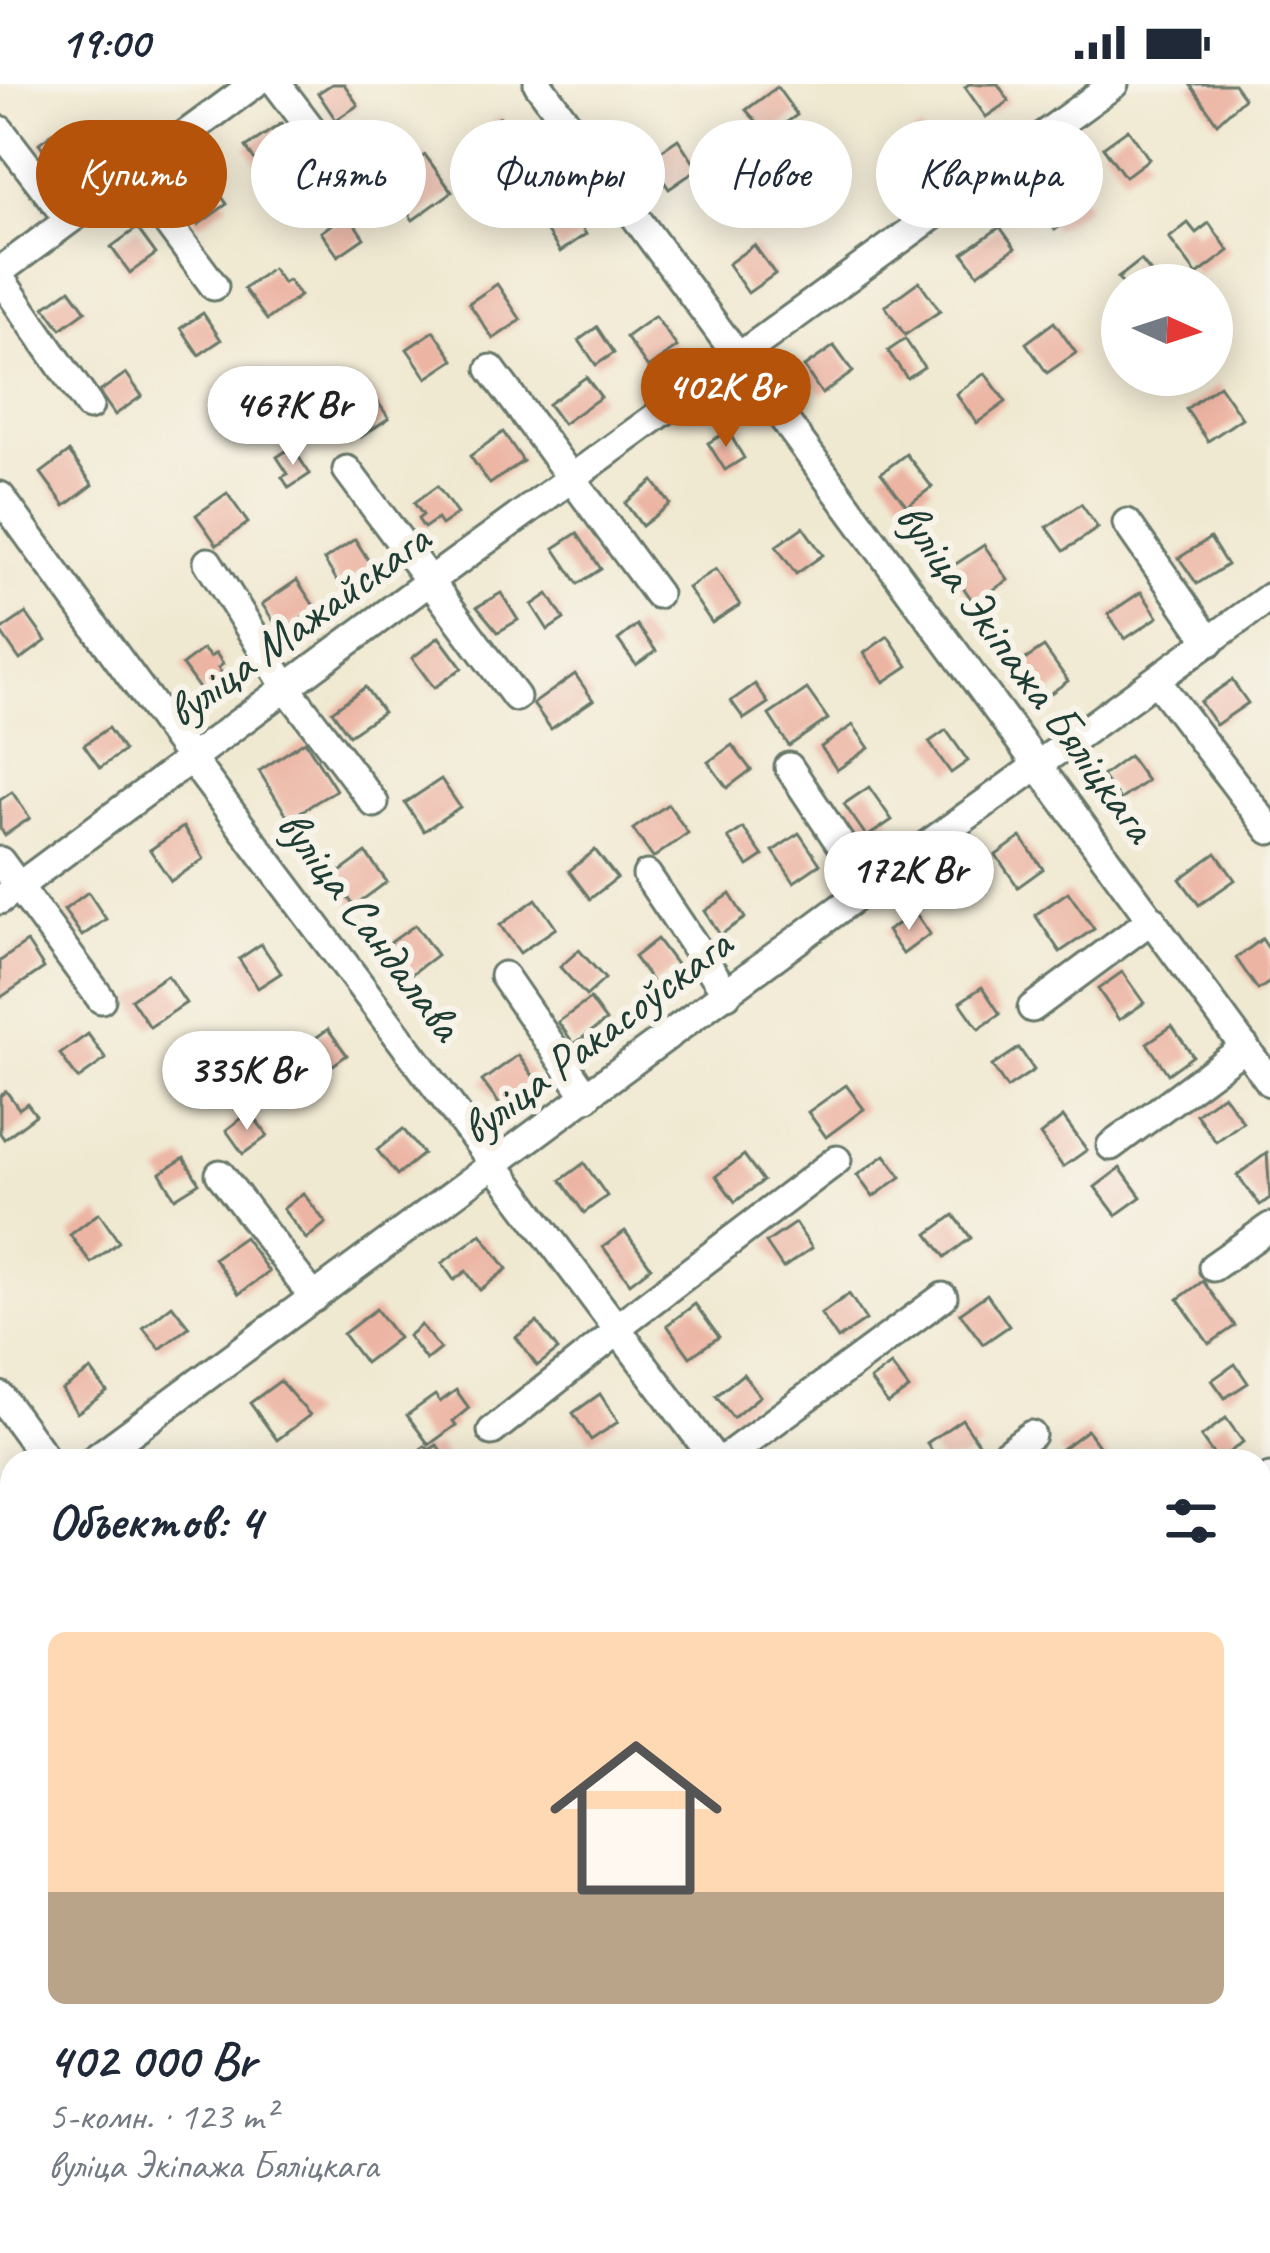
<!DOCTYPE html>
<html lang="ru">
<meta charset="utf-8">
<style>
:root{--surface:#fff;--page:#f6f6f7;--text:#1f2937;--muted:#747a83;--accent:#b45309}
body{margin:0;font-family:Caveat,sans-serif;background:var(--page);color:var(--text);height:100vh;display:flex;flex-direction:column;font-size:45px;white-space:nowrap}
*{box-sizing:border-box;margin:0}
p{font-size:39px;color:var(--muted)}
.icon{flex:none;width:66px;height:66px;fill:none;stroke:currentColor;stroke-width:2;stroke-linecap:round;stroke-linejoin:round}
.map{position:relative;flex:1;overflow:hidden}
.sheet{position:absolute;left:0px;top:1365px;width:1272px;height:804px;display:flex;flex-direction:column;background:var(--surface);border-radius:36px 36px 0 0;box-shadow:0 6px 30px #0003}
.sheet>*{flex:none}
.banner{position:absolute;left:36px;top:36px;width:1200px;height:108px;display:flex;gap:24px}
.needle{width:78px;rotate:93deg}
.tools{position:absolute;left:1101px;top:180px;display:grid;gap:24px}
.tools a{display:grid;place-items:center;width:132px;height:132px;border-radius:50%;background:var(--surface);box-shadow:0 6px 30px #0003;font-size:60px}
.price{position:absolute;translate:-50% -102px;padding:0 27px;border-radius:42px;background:#fff;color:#222;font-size:39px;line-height:78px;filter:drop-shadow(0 3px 6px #0008)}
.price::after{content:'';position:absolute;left:50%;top:72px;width:36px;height:27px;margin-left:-18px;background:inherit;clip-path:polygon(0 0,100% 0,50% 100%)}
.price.on{background:var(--accent);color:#fff}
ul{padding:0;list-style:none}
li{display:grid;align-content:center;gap:24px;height:636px;padding:0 48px}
li span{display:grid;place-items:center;height:372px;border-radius:18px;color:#555}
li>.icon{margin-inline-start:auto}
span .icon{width:216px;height:216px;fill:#fffc;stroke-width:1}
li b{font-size:51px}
h2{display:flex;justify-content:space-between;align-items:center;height:144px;padding:0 48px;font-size:51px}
.chip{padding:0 42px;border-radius:54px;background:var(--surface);box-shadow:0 6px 30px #0003;font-size:42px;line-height:108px}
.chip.on{background:var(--accent);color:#fff}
.status{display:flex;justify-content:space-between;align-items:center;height:84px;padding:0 60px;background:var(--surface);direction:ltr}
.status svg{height:33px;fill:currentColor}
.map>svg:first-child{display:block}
</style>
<div class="status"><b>19:00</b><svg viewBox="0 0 49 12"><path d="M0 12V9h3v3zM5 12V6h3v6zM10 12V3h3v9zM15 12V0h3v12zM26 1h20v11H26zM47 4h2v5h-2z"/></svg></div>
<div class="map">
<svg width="1270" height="2169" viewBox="0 0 1270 2169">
<rect width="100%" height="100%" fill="#f7f3e8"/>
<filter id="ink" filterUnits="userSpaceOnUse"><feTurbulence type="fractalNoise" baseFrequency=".00833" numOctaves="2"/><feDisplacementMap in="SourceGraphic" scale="24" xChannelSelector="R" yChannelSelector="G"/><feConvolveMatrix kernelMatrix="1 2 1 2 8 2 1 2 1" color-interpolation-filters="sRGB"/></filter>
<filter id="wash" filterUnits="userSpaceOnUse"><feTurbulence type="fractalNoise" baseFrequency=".004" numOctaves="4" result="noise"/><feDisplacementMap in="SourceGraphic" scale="48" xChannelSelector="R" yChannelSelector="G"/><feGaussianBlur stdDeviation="2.7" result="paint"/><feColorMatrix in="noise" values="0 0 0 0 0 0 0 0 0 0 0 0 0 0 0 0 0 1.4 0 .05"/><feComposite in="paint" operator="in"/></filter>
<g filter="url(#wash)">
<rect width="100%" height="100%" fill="#f0e9d2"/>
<path fill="#93b66b" stroke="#597a50" stroke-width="3" d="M1270,1769V2110L1260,2099V1778Z"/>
<g id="blocks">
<g fill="#ecb4a3">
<path d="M332,0H344L358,21L336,36L318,9Z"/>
<path d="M969,0H998L1009,17L986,33L965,3Z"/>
<path d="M1190,0H1234L1244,14L1217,39Z"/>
<path d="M777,3L797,31L769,51L746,26Z"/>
<path d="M500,33L520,62L497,79L477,50Z"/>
<path d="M68,38L84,62L56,82L39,59Z"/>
<path d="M282,39L300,67L265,91L246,63Z"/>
<path d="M1128,45L1149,75L1125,93L1103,63Z"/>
<path d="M921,46L937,70L903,98L884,72Z"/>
<path d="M678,55L698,85L669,105L649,75Z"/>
<path d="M425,71L452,108L413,136L403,122L407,119L391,96Z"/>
<path d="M1066,91L1088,121L1055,146L1041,128L1048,123L1039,111Z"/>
<path d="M209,95L227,120L198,141L180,116Z"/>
<path d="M570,127L586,150L560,168L545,145Z"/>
<path d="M347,129L364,154L338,172L321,148Z"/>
<path d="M1188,139L1196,149L1209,139L1229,167L1197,191L1169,154Z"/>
<path d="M1000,143L1015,164L978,190L963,169Z"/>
<path d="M137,144L156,170L130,189L111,163Z"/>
<path d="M754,161L775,190L748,209L728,180Z"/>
<path d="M1141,176L1161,201H1124L1118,194Z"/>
<path d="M272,184L283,199L288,196L300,212L267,236L244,205Z"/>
<path d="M919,197L940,227L905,251L885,222Z"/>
<path d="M497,200L521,236L493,255L469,219Z"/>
<path d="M70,205L86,227L61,245L45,223Z"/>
<path d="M203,229L221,256L199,271L181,244Z"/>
<path d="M655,232L677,263L648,284L626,253Z"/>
<path d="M1054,238L1076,269L1047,289L1026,259Z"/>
<path d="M597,243L614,269L596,281L579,256Z"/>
<path d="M434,247L454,276L427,294L407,265Z"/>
<path d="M905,255L924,283L907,294L888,267Z"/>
<path d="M834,262L853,288L822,310L804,283Z"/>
<path d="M126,289L142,312L115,331L99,308Z"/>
<path d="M985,289L1006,318L977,339L956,310Z"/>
<path d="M586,293L601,313L563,340L548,320Z"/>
<path d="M1219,301L1242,334L1208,357L1186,325Z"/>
<path d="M368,304L389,334L361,353L341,323Z"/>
<path d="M728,347L744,374L725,386L708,359Z"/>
<path d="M503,348L523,377L490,400L470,372Z"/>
<path d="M292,363L310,390L289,404L282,393L288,390L277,373Z"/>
<path d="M69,368L93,401L65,422L41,389Z"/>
<path d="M906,370L932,403L907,422L881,389Z"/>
<path d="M653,397L670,420L642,442L625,419Z"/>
<path d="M437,402L457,430L441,441L437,435L424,444L418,435L423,431L414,419Z"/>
<path d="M227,409L248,439L217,461L196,431Z"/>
<path d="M1081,420L1098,444L1064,467L1047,443Z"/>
<path d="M803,443L823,471L796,490L776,462Z"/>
<path d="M577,449L601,485L578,500L554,464Z"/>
<path d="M1210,454L1227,481L1197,500L1179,474Z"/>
<path d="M355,455L372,482L341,503L324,476Z"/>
<path d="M984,461L1008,496L974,519L950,484Z"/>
<path d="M716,485L740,521L712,539L688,504Z"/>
<path d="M297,496L316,525L281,548L262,520Z"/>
<path d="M1141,508L1158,533L1125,555L1108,530Z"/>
<path d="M501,509L518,536L498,548L477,523Z"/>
<path d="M548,510L564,535L548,546L532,521Z"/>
<path d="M26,529L46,557L20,576L0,547Z"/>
<path d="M637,541L656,567L636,581L618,556Z"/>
<path d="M888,552L908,582L884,598L864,569Z"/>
<path d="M439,553L462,584L434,604L412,574Z"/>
<path d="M1044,563L1068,597L1044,614L1020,579Z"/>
<path d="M203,565L210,573L216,569L223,580L218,584L225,594L203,610L182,581Z"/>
<path d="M575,590L593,616L551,645L533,620Z"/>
<path d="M1232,596L1248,619L1216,641L1200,618Z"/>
<path d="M755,600L768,619L744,635L731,617Z"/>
<path d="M365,603L383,628L349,651L332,627Z"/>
<path d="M807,605L828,635L789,662L769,631Z"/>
<path d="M853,641L869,664L837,686L821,663Z"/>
<path d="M108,644L124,667L100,684L84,661Z"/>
<path d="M946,646L968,677L951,689L929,658Z"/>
<path d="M305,657L336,706L289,735L259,687Z"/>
<path d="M732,661L751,686L727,704L708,678Z"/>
<path d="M1129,672L1147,697L1120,716L1102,692Z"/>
<path d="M441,695L460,723L424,747L405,719Z"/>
<path d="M869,703L892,736L867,753L844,720Z"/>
<path d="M12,708L30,734L5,751L0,744V716Z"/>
<path d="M668,720L688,749L653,774L633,745Z"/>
<path d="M183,743L204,775L171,797L150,766Z"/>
<path d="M743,744L763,772L748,782L728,754Z"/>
<path d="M799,749L820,780L794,798L773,767Z"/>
<path d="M1021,753L1043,785L1018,803L996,771Z"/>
<path d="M595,766L617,794L590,815L569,787Z"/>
<path d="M366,769L387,798L354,822L333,793Z"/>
<path d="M1216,769L1235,796L1199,821L1180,795Z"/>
<path d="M88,808L106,835L82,852L64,826Z"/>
<path d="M1068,808L1094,845L1060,868L1035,831Z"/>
<path d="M730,810L745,834L720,851L705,827Z"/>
<path d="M536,815L556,844L520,869L500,841Z"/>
<path d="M915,828L930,850L903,870L887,847Z"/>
<path d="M415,841L437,871L409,892L387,861Z"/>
<path d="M657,855L678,883L654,900L634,873Z"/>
<path d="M1262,855L1270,867V898L1258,906L1236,874Z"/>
<path d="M27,858L44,884L0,914V877Z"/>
<path d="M261,860L281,889L258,904L239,875Z"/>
<path d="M579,866L605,895L586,912L560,883Z"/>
<path d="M1122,888L1144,919L1119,936L1098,905Z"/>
<path d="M167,891L186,919L150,943L131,915Z"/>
<path d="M982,903L1000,930L979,945L960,918Z"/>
<path d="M590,915L606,937L574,960L558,938Z"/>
<path d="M1172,942L1193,972L1168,990L1147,959Z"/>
<path d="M328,945L347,971L322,989L303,963Z"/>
<path d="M88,950L106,975L78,995L60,970Z"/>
<path d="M1019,964L1034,986L1007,1004L992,982Z"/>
<path d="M518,971L539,1000L503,1025L482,997Z"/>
<path d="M846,1001L864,1025L826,1053L808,1028Z"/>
<path d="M6,1007L19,1025L27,1019L36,1031L4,1055L0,1049V1012Z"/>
<path d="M1223,1010L1243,1038L1216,1058L1196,1030Z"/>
<path d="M250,1028L268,1052L243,1070L226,1046Z"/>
<path d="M1063,1033L1087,1066L1063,1083L1040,1051Z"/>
<path d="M403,1045L423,1070L397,1091L377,1066Z"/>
<path d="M1267,1069L1270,1114L1260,1121L1237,1091Z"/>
<path d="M744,1071L763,1097L735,1118L716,1092Z"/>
<path d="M885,1071L901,1093L873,1113L857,1091Z"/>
<path d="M184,1074L199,1099L175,1114L160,1089Z"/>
<path d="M584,1079L607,1112L584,1129L561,1096Z"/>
<path d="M1120,1084L1141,1113L1116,1131L1095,1103Z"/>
<path d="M303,1109L326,1139L306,1155L283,1125Z"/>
<path d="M99,1129L119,1158L91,1179L70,1151Z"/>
<path d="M954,1131L971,1154L945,1173L928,1150Z"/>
<path d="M795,1139L812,1164L783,1184L766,1159Z"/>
<path d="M625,1147L651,1183L630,1199L603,1163Z"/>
<path d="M481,1150L507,1185L480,1206L466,1187L454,1196L442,1179Z"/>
<path d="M244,1153L269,1188L239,1210L214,1174Z"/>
<path d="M1203,1197L1235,1242L1209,1260L1178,1215Z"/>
<path d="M849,1210L866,1236L838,1255L821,1230Z"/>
<path d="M987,1210L1009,1242L983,1260L960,1229Z"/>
<path d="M695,1220L719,1253L690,1273L667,1241Z"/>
<path d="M172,1221L189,1243L160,1265L143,1244Z"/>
<path d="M376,1225L398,1254L365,1279L343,1250Z"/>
<path d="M537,1238L558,1266L537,1282L516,1253Z"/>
<path d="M421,1241L440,1265L426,1276L408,1252Z"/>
<path d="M1235,1280L1248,1299L1225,1314L1212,1296Z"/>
<path d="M891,1281L909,1305L888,1320L870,1296Z"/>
<path d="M91,1286L107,1308L77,1329L62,1306Z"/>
<path d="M743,1290L760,1312L733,1334L716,1312Z"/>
<path d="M280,1297L310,1331L277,1356L250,1319Z"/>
<path d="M456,1306L469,1324L453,1337L456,1341L429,1361L407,1331L435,1311L440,1318Z"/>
<path d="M600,1310L618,1338L591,1356L573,1329Z"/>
<path d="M1226,1334L1243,1358L1218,1377L1201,1353Z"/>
<path d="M962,1335L981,1363L960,1377H939L927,1359Z"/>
<path d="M1087,1346L1110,1377H1067L1059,1367Z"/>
<path d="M437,1361L448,1377H404L425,1362L429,1366Z"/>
<path d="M12,2144V2157H24L28,2163L19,2169H0V2146L3,2150Z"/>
<path d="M196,2157H249L251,2160L240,2169H205Z"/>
<path d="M1184,2157H1234L1222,2169H1195Z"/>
</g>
</g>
</g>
<g filter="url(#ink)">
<use href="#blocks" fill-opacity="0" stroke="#68796b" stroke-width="3"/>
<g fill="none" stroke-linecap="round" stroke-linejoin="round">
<defs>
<g id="minor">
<path d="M277,0L356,104"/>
<path d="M538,0L1270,998"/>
<path d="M0,46L68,135"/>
<path d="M132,91L214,202"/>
<path d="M0,187L254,0"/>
<path d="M0,194L89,322"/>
<path d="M491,285L657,510"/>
<path d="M347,386L516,613"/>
<path d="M0,412L191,675L716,1377"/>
<path d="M1127,439L1210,558"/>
<path d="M208,478L287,604L374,719"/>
<path d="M1156,596L1270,746"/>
<path d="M789,683L869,803"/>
<path d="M0,777L101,915"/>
<path d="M647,791L727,910"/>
<path d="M0,816L430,497L1114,0"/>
<path d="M504,892L587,1013"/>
<path d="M1032,924L1152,835"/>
<path d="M1111,1062L1245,963"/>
<path d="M220,1090L314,1214"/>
<path d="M1213,1183L1270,1143"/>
<path d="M616,1244L837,1076"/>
<path d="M0,1312L47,1377"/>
<path d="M492,1347L618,1247"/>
<path d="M92,1377L869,803L1270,513"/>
<path d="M721,1377L943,1213"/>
<path d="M996,1377L1031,1351"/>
<path d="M1260,1403L1270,1394"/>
<path d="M0,1447L12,1437"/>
<path d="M0,1681L12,1672"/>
<path d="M1260,1719L1270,1710"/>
<path d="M628,2157L638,2169"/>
<path d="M1026,2157L1039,2169"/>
<path d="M434,2169L447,2157"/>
<path d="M781,2169L794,2157"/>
</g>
</defs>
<use href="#minor" stroke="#68796b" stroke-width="33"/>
<use href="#minor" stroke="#fff" stroke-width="27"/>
</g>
</g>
<g text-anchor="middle" stroke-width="12" stroke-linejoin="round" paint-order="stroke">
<g font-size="48" fill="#1f3d34" stroke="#f7f3e8">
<text transform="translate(297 540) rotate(-36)" y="17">вуліца Мажайскага</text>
<text transform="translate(1027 587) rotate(54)" y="17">вуліца Экіпажа Бяліцкага</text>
<text transform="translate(371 840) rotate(53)" y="17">вуліца Сандалава</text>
<text transform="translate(595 951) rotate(-37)" y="17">вуліца Ракасоўскага</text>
</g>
</g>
</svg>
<div class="tools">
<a><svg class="needle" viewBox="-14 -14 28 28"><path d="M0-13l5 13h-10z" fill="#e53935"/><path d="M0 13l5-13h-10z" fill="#747a83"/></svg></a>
</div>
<b class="price on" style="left:726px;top:366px">402K Br</b>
<b class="price" style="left:293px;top:384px">467K Br</b>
<b class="price" style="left:909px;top:849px">172K Br</b>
<b class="price" style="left:247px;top:1049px">335K Br</b>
<div class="banner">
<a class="chip on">Купить</a>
<a class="chip">Снять</a>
<a class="chip">Фильтры</a>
<a class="chip">Новое</a>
<a class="chip">Квартира</a>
</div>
<section class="sheet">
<h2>Объектов: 4<svg class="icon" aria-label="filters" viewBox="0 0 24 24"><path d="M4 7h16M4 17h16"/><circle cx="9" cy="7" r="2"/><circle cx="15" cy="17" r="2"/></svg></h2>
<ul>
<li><span style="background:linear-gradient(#ffd9b3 70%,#b9a48a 0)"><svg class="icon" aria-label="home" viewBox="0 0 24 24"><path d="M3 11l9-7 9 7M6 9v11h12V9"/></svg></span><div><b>402 000 Br</b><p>5-комн. · 123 m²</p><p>вуліца Экіпажа Бяліцкага</p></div></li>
</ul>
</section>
</div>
